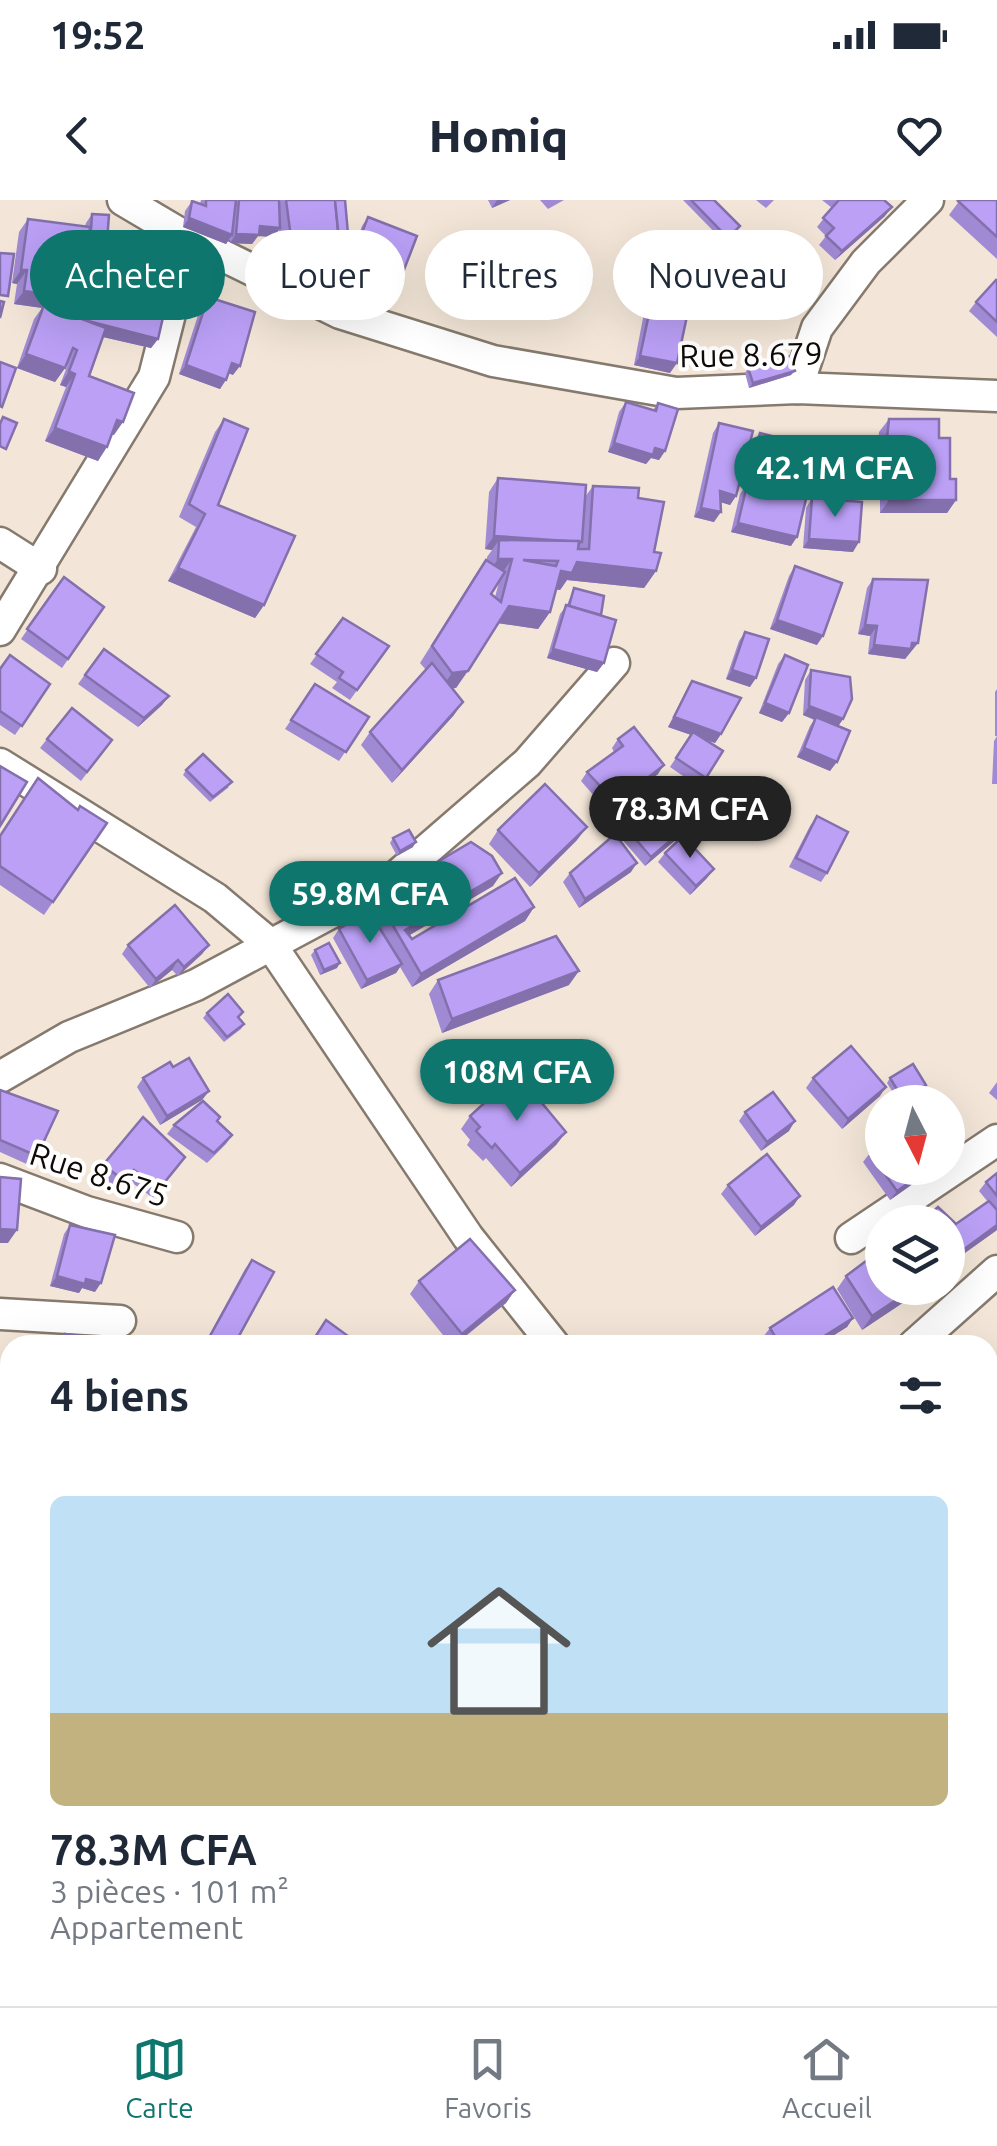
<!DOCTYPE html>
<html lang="fr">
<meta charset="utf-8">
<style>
:root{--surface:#fff;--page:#f6f6f7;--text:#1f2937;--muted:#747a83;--line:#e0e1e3;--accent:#0f766e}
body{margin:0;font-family:Ubuntu,sans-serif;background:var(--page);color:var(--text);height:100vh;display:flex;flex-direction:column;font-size:38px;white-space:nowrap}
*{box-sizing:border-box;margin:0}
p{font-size:32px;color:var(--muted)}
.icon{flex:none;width:55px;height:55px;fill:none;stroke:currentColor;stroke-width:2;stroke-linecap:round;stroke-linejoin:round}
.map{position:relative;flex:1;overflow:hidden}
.details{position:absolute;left:0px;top:1135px;width:998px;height:672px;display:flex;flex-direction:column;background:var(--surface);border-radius:30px 30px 0 0;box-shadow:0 10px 40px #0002}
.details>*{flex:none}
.top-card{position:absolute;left:30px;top:30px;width:938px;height:90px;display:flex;gap:20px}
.needle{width:65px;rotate:174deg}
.controls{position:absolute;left:865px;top:885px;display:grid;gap:20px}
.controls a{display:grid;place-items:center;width:100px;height:100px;border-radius:50%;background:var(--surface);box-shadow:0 10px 40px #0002;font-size:50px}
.price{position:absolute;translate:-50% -85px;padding:0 22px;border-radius:35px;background:var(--accent);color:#fff;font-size:32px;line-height:65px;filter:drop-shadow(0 2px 5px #0008)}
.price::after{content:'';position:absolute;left:50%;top:60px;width:30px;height:22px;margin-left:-15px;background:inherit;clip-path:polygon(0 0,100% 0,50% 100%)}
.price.on{background:#222;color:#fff}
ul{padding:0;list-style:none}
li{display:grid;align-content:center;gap:20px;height:530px;padding:0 50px}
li+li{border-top:2px solid var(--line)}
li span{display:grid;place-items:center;height:310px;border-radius:15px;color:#555}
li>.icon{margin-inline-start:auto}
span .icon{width:180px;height:180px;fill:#fffc;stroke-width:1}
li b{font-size:42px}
h2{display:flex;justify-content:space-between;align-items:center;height:120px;padding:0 50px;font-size:42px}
.tag{padding:0 35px;border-radius:45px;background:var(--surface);box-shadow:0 10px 40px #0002;font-size:35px;line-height:90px}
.tag.on{background:var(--accent);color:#fff}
.status{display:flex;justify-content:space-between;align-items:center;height:70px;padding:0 50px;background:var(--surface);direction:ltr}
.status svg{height:28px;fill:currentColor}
header{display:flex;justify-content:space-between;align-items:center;height:130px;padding:0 50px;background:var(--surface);font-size:45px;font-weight:800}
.tab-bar{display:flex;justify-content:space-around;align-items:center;height:140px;border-top:2px solid var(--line);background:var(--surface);font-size:28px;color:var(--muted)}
.tab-bar a{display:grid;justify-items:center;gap:5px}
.tab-bar .on{color:var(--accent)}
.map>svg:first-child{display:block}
</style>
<div class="status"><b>19:52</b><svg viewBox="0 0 49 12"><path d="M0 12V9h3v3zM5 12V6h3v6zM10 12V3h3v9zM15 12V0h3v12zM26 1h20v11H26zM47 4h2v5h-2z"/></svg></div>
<header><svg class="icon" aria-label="back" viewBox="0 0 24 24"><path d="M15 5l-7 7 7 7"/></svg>Homiq<svg class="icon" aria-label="heart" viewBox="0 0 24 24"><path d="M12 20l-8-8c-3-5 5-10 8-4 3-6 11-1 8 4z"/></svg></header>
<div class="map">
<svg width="997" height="1806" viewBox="0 0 997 1806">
<rect width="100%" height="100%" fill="#f3e6d8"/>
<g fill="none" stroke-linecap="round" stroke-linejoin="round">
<defs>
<g id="minor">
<path d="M123,0L189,39L340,113L493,161L676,193L797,188L997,196"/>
<path d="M797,188L817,128L866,62L928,0"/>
<path d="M0,343L41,369"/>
<path d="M0,430L154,177L189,39"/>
<path d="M0,564L215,698L271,745L468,1037L554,1145"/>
<path d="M0,877L69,837L196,785L392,680L527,563L614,463"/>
<path d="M0,979L87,1012L177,1037"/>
<path d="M851,1038L997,940"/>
<path d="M0,1114L120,1121"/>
<path d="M914,1145L997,1071"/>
<path d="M0,1381L10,1386"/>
<path d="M178,1798L188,1806"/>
<path d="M830,1806L839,1798"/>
</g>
</defs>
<use href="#minor" stroke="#857a6d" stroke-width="35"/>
<use href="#minor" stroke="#fff" stroke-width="30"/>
</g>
<g fill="#a18ad4" fill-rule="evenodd">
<path d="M201,0H345L349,45L346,50L333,51V50L330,53L282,58L279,30L274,37L258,36L252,44L230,43V38L226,44L183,27L185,11L192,1L200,4Z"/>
<path d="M488,0H510L492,8Z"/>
<path d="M540,0H564L548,9Z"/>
<path d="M683,0H714L736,31L725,43Z"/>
<path d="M756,0H774L766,8Z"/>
<path d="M822,0H884L885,16L835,60L819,45L826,36L817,27L832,8Z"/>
<path d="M960,0H997V59L949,15Z"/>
<path d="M92,14L100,98L158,139L151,148L103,137L89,176L114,235L112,234L98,261L45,241L66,187L60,185L68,164L55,182L17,168L34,119L42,108L14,104L17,84L12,83L19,32L28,19L85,26L86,23ZM84,49L80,102L89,103L84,120L56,110L64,111L74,98L80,55Z"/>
<path d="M368,17L391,97L342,78L362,26Z"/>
<path d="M997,81V137L969,111L976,102Z"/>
<path d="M208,97L233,175L228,173L220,189L179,174L201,106Z"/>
<path d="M650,109L670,173L634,165L643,118Z"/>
<path d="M748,168L791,175L749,188L745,173Z"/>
<path d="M626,202L653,210L658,203L665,251L659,260L651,258L646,264L608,252L619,212Z"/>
<path d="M224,219L218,305L264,405L255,418L168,381L196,327L179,317L215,232Z"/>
<path d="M889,219L939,238L956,300L947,313H880V279H875L879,232Z"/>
<path d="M719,223L736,296L730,305L720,302L714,322L694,317L713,233Z"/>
<path d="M760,233L793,288L788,295L791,346L731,332L740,294L745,287L742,286L753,242Z"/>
<path d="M498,278L585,297L593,286L638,298L654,352L656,371L644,388L567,380L560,390L556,389L550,412L538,429L498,423L456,488H453L454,515L392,583L361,545L370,532L426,470L420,463L474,377L486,360H487V357L492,350L485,349L489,292ZM499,382L495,397L491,394Z"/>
<path d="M812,298L853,352L803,348L806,308Z"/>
<path d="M795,366L817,445L770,429L789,376Z"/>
<path d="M64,377L104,407L62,468L21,439Z"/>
<path d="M873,379L918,443L905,459L868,454L870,436L858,434L867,388Z"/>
<path d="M574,388L601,415L604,463L597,472L547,458L560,414L567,405Z"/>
<path d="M343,418L389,446L350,500L332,488L337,482L310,464Z"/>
<path d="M745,432L750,487L726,479L739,441Z"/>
<path d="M104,449L169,496L162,505L138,527L78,484Z"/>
<path d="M785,455L789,513L782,522L759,513L778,464Z"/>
<path d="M0,469L50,484L15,535L0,525Z"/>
<path d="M811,470L843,519L838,526L830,571L797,557L810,526L814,520L803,515L805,480Z"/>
<path d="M692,481L721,534L715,543L704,539L723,551L699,587L670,567L691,535L668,527L686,491Z"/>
<path d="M315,484L369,517L339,561L285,529Z"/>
<path d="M997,489V584H992L994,541L997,536H995V492Z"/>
<path d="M47,539L112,540L81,581L40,548Z"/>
<path d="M618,539L658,574L609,613L581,581L587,572L614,552L612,548Z"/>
<path d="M186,570L229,587L210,602L183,575Z"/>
<path d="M78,610L107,623L44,715L0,685V635Z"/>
<path d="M817,616L827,673L821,682L789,667L810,626Z"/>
<path d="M698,621L645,666L620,637L626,628Z"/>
<path d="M498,630L577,640L530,687L489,644Z"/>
<path d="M393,638L413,647L397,656L390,643Z"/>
<path d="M665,653L707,678L690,695L658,662Z"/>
<path d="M631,672L579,708L563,682L570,673Z"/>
<path d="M493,686L410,735L412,739L534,707L525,721L412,787L400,767L396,773L361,789L333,738L339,729L368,712L377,698Z"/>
<path d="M128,745H209L202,754L178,776L172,770L150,788L122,754Z"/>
<path d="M315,750L337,768L320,775L311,755Z"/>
<path d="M438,780L569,785L442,833L429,794Z"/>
<path d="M207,813L239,818L244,824L241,829L224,842L203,818Z"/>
<path d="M173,867L209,891L202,900L160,925L137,887L143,878Z"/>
<path d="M813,878L880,896L842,929L806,888Z"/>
<path d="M890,878L926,885L923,889L902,902H899L887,883Z"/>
<path d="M997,882V900L989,893Z"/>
<path d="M0,890L37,956L31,966L0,952Z"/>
<path d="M745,912L789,931L761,951L739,921Z"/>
<path d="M470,916L566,932L556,945L511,987L486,958L483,961L467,945L470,940L461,929Z"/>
<path d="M217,921L232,935L226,944L207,963L167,934L174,925Z"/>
<path d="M870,953L882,968H934L931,971L890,1000L863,962Z"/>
<path d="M103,965L179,966L153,998L127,979L119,990L96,975Z"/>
<path d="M997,973V1030L948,1065V1022L956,1024L988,1002L979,991L986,982Z"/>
<path d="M728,985L794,1005L755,1036L721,994Z"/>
<path d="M70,1025L95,1092L82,1088L79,1093L50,1086L64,1034Z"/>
<path d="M252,1060L234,1145H204L245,1069Z"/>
<path d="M846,1076L882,1088H925L862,1130L837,1089Z"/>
<path d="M419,1081L515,1090L506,1103L455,1145H451L410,1094Z"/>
<path d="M853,1118L847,1127L818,1145H768L763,1137L770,1128Z"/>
<path d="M10,1541V1597L0,1592V1561Z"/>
<path d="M997,1721V1742L988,1733Z"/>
<path d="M25,1798H64L57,1806H36Z"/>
<path d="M74,1798H128L120,1806H68Z"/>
<path d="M671,1798H704L696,1806H680Z"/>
<path d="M725,1798H767L758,1806H733Z"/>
</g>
<g fill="#8370ac">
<path d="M497,0H510L492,8Z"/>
<path d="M892,7L885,16L835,60L842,51Z"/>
<path d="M189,18L232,35L226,44L183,27Z"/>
<path d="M260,26L280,28L274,37L258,36L252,44L230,43L236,34Z"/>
<path d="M339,40L330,53L282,58L292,45Z"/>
<path d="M349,45L346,50L333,51L336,46Z"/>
<path d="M348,69L397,88L391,97L342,78Z"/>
<path d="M21,70H27L17,84L12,83Z"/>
<path d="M24,91L74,98L64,111L14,104Z"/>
<path d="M87,93L103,94L97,103L94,96L89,103L80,102Z"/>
<path d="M87,122L158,139L151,148L81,132Z"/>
<path d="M26,154L65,168L55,182L17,168Z"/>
<path d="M640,156L677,163L670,173L634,165Z"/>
<path d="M232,163L240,166L233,175L226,172Z"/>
<path d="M186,165L226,180L220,189L179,174Z"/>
<path d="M69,171L75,174L66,187L60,185Z"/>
<path d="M795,171L791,175L749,188L753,183Z"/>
<path d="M117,220L123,222L114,235L108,233Z"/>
<path d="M55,228L107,247L98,261L45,241Z"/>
<path d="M614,243L655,248L665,251L659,260L651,258L646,264L608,252Z"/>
<path d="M884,266H890L880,279H875Z"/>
<path d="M748,277L793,288L787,297L742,286Z"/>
<path d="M720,291L736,296L730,305L714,300Z"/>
<path d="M889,300H956L947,313H880Z"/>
<path d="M701,308L721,312L714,322L694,317Z"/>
<path d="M738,323L797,337L791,346L731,332Z"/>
<path d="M494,336L582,342L573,355L499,340L492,350L485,349Z"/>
<path d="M809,339L859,342L853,352L803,348Z"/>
<path d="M498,359H512L500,376H486Z"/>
<path d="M577,362L656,371L644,388L567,380L560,390L549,388L561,371Z"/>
<path d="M178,368L264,405L255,418L168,381Z"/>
<path d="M509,406L550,412L538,429L497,423Z"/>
<path d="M777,420L823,436L817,445L770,429Z"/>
<path d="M865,425L877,426L870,436L858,434Z"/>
<path d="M918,443L905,459L868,454L874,445Z"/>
<path d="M553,449L604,463L597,472L547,458Z"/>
<path d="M732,470L756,478L750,487L726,479Z"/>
<path d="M468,471L456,488L440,490L452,473Z"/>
<path d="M169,496L162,505L138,527L144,518Z"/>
<path d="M463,502L454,515L392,583L402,570Z"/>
<path d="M765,503L789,513L782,522L759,513Z"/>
<path d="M809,506L843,519L837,528L803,515Z"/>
<path d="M674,517L721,534L715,543L668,527Z"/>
<path d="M804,548L837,562L830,571L797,557Z"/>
<path d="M664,565L658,574L609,613L616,603Z"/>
<path d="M704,612L698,621L645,666L651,657Z"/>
<path d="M587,627L577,640L530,687L539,673Z"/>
<path d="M416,642L413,647L397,656L400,651Z"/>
<path d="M637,663L631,672L579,708L585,699Z"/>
<path d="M714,669L707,678L690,695L696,686Z"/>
<path d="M502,673L493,686L401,740L405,730Z"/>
<path d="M534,707L525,721L412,787L421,774Z"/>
<path d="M209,745L202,754L178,776L184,767Z"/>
<path d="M178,760L172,770L150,788L156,779Z"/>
<path d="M340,763L337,768L320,775L324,770Z"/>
<path d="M402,764L396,773L361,789L367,780Z"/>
<path d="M579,771L569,785L442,833L452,819Z"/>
<path d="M926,885L923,889L901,902L903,899Z"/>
<path d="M886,887L880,896L842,929L848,919Z"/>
<path d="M209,891L202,900L160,925L167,916Z"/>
<path d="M795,921L789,931L761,951L767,942Z"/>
<path d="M566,932L556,945L511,987L520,973Z"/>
<path d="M930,968H934L931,971L890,1000L897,991Z"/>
<path d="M800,996L794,1005L755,1036L761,1027Z"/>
<path d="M997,1025V1030L948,1065V1061Z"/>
<path d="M0,1029L17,1030L8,1043H0Z"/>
<path d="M57,1076L86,1079L101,1083L95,1092L82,1088L79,1093L50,1086Z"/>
<path d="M914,1088H925L862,1130L872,1116Z"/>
<path d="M515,1090L506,1103L454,1145L462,1134Z"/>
<path d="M853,1118L847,1127L818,1145H810Z"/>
<path d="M997,1411V1415L988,1422V1418Z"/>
</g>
<g fill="#bba0f6" stroke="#8370ac" stroke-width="2.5" fill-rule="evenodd">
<path d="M206,0H236L232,35L189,18L192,1L206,6Z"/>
<path d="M239,0H279L280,28L260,26L259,35L236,34Z"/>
<path d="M286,0H335L339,40L292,45Z"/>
<path d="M335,0H345L349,45L336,46L339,40Z"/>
<path d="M691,0H714L740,26L728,38Z"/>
<path d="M839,0H884L892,7L842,51L826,36L834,28L823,18Z"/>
<path d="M960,0H997V37L958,1Z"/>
<path d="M92,14L109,15L103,94L87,93Z"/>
<path d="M368,17L417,36L397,88L348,69Z"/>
<path d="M28,19L90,27L88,43L81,42L74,98L24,91L27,70H21Z"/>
<path d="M0,53L14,54L8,96L0,95Z"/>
<path d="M996,80L997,81V122L976,102Z"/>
<path d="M94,96L164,113L158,139L88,121Z"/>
<path d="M208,97L255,112L240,166L232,163L226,180L186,165Z"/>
<path d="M0,101L4,102L0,118Z"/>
<path d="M44,105L106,128L89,176L134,193L123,222L117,220L107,247L55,228L75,174L69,171L77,150L73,148L65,168L26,154Z"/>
<path d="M650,109L687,116L677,163L640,156Z"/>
<path d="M791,156L795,171L753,183L748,168Z"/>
<path d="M0,162L16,168L2,207L0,206Z"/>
<path d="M626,202L656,211L658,203L678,209L665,251L655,248L653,255L614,243Z"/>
<path d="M3,217L17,223L6,249L0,246V224Z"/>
<path d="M224,219L248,229L218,305L295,336L264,405L178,368L205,314L189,304Z"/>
<path d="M889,219H939V238H950V279H956V300H889L890,266H884Z"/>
<path d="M719,223L753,231L736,296L720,291L721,312L701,308Z"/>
<path d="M760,233L804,244L793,288L748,277Z"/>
<path d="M498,278L586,285L582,342L494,336Z"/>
<path d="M747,285L806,299L797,337L738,323Z"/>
<path d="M593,286L639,288L638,298L664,302L654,352L661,353L656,371L577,362L572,373L561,371L550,412L509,406L468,471L452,473L432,446L486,360L505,372L491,394L501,402L512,359H498L499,340L579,341L578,349H589ZM523,360L558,361L556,366Z"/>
<path d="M812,298L862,302L859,342L809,339Z"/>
<path d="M795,366L842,383L823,436L777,420Z"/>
<path d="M64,377L104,407L68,459L27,429Z"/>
<path d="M873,379L928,380L918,443H912L911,449L874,445L877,426L865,425Z"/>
<path d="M574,388L604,396L601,415L569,406Z"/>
<path d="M566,405L616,420L604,463L553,449Z"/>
<path d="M343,418L389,446L357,490L339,478L343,472L316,454Z"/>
<path d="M745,432L769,439L756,478L732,470Z"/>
<path d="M104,449L169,496L144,518L85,475Z"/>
<path d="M10,455L50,484L22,526L0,511V469Z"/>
<path d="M785,455L808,465L789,513L765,503Z"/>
<path d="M432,463L463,502L402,570L370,532Z"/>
<path d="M811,470L850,477L852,499L843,519L809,506Z"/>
<path d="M692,481L741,498L721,534L674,517Z"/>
<path d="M315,484L369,517L346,552L291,520Z"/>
<path d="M72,508L112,540L87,572L47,539Z"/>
<path d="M816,517L850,531L837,562L804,548Z"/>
<path d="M634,527L664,565L616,603L587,572L623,546L618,539Z"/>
<path d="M693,532L723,551L706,578L676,558Z"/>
<path d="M203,554L232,582L213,597L186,570Z"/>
<path d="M0,566L27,582L0,626Z"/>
<path d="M38,578L78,610L80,606L107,623L53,702L0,666V636Z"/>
<path d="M679,582L704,612L651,657L626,628Z"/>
<path d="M545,584L587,627L539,673L498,630Z"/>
<path d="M817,616L848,632L827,673L796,658Z"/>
<path d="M409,630L416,642L400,651L393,638Z"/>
<path d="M615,634L637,663L585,699L570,673Z"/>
<path d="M683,636L714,669L696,686L665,653Z"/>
<path d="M471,642L492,656L502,673L405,730L412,739L515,678L534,707L421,774L377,698Z"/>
<path d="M175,705L209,745L184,767L178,760L156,779L128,745Z"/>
<path d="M369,711L402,764L367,780L339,729Z"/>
<path d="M556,736L579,771L452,819L438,780Z"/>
<path d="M329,743L340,763L324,770L315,750Z"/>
<path d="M228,794L243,812L238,817L244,824L227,837L207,813Z"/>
<path d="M851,846L886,887L848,919L813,878Z"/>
<path d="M189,858L209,891L167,916L143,878L170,862L173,867Z"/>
<path d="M913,864L926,885L903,899L890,878Z"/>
<path d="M517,873L566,932L520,973L495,944L492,948L476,931L480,927L470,916Z"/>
<path d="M0,890L58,911L37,956L0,940Z"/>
<path d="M773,892L795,921L767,942L745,912Z"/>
<path d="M203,901L220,917L217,921L232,935L214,953L174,925Z"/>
<path d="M143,917L185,957L159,989L134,970L125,981L103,965Z"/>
<path d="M882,944V968H930L897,991L870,953Z"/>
<path d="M767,954L800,996L761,1027L728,985Z"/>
<path d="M997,973V996L986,982Z"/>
<path d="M0,977L21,979L17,1030L0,1029Z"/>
<path d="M989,1001L997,1010V1025L948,1061V1022H921L938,1007L956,1024Z"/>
<path d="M70,1025L115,1035L101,1083L86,1079L85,1084L57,1076Z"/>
<path d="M470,1039L515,1090L462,1134L419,1081Z"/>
<path d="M882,1049V1088H914L872,1116L846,1076Z"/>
<path d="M252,1060L274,1072L234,1145H205Z"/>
<path d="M833,1087L853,1118L810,1145H780L770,1128Z"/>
<path d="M326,1120L348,1136L343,1145H310Z"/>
<path d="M65,1134L105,1139V1145H64Z"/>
<path d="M0,1219L10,1224V1269L1,1288Z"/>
<path d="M988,1368L997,1377V1411L988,1418Z"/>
<path d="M10,1545V1584L0,1579V1564Z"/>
<path d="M0,1648L10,1652V1664L0,1684Z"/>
<path d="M43,1798H63L56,1806H53Z"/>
<path d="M75,1798H126L118,1806H84Z"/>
<path d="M434,1798L445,1806H428Z"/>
<path d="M500,1798H538L531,1806H496L494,1804Z"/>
<path d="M560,1798H571L582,1806H553Z"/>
<path d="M579,1798H612L604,1806H582L576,1801Z"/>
<path d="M687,1798H701L694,1805Z"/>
<path d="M740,1798H764L755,1806H749Z"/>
<path d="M878,1798H925L918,1806H871Z"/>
</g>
<g text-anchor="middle" stroke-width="8" stroke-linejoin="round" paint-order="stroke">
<g font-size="32" fill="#0f0a06" stroke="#fff">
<text transform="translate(751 155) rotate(-1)" y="11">Rue 8.679</text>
<text transform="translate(99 975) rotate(18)" y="11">Rue 8.675</text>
</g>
</g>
</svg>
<div class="controls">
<a><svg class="needle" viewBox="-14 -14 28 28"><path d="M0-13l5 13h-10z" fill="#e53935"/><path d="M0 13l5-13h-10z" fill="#747a83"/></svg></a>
<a><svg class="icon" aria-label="layers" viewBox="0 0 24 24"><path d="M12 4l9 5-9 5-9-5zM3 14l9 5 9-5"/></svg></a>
</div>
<b class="price" style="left:835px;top:320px">42.1M CFA</b>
<b class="price on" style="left:690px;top:661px">78.3M CFA</b>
<b class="price" style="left:370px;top:746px">59.8M CFA</b>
<b class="price" style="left:517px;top:924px">108M CFA</b>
<div class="top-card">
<a class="tag on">Acheter</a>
<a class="tag">Louer</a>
<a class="tag">Filtres</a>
<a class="tag">Nouveau</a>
</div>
<section class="details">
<h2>4 biens<svg class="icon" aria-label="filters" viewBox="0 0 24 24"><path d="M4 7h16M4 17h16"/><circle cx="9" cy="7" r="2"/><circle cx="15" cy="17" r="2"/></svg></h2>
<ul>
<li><span style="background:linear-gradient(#bfe0f5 70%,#c2b280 0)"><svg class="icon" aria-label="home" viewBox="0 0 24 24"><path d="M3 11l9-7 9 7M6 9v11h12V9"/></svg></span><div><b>78.3M CFA</b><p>3 pièces · 101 m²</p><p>Appartement</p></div></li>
</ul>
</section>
</div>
<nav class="tab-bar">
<a class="on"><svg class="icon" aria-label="map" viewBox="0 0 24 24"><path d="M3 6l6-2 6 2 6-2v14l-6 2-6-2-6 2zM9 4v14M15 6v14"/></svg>Carte</a>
<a><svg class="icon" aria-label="saved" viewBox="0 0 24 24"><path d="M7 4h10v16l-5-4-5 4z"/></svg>Favoris</a>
<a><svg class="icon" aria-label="home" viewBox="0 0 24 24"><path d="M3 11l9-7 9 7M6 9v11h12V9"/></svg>Accueil</a>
</nav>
